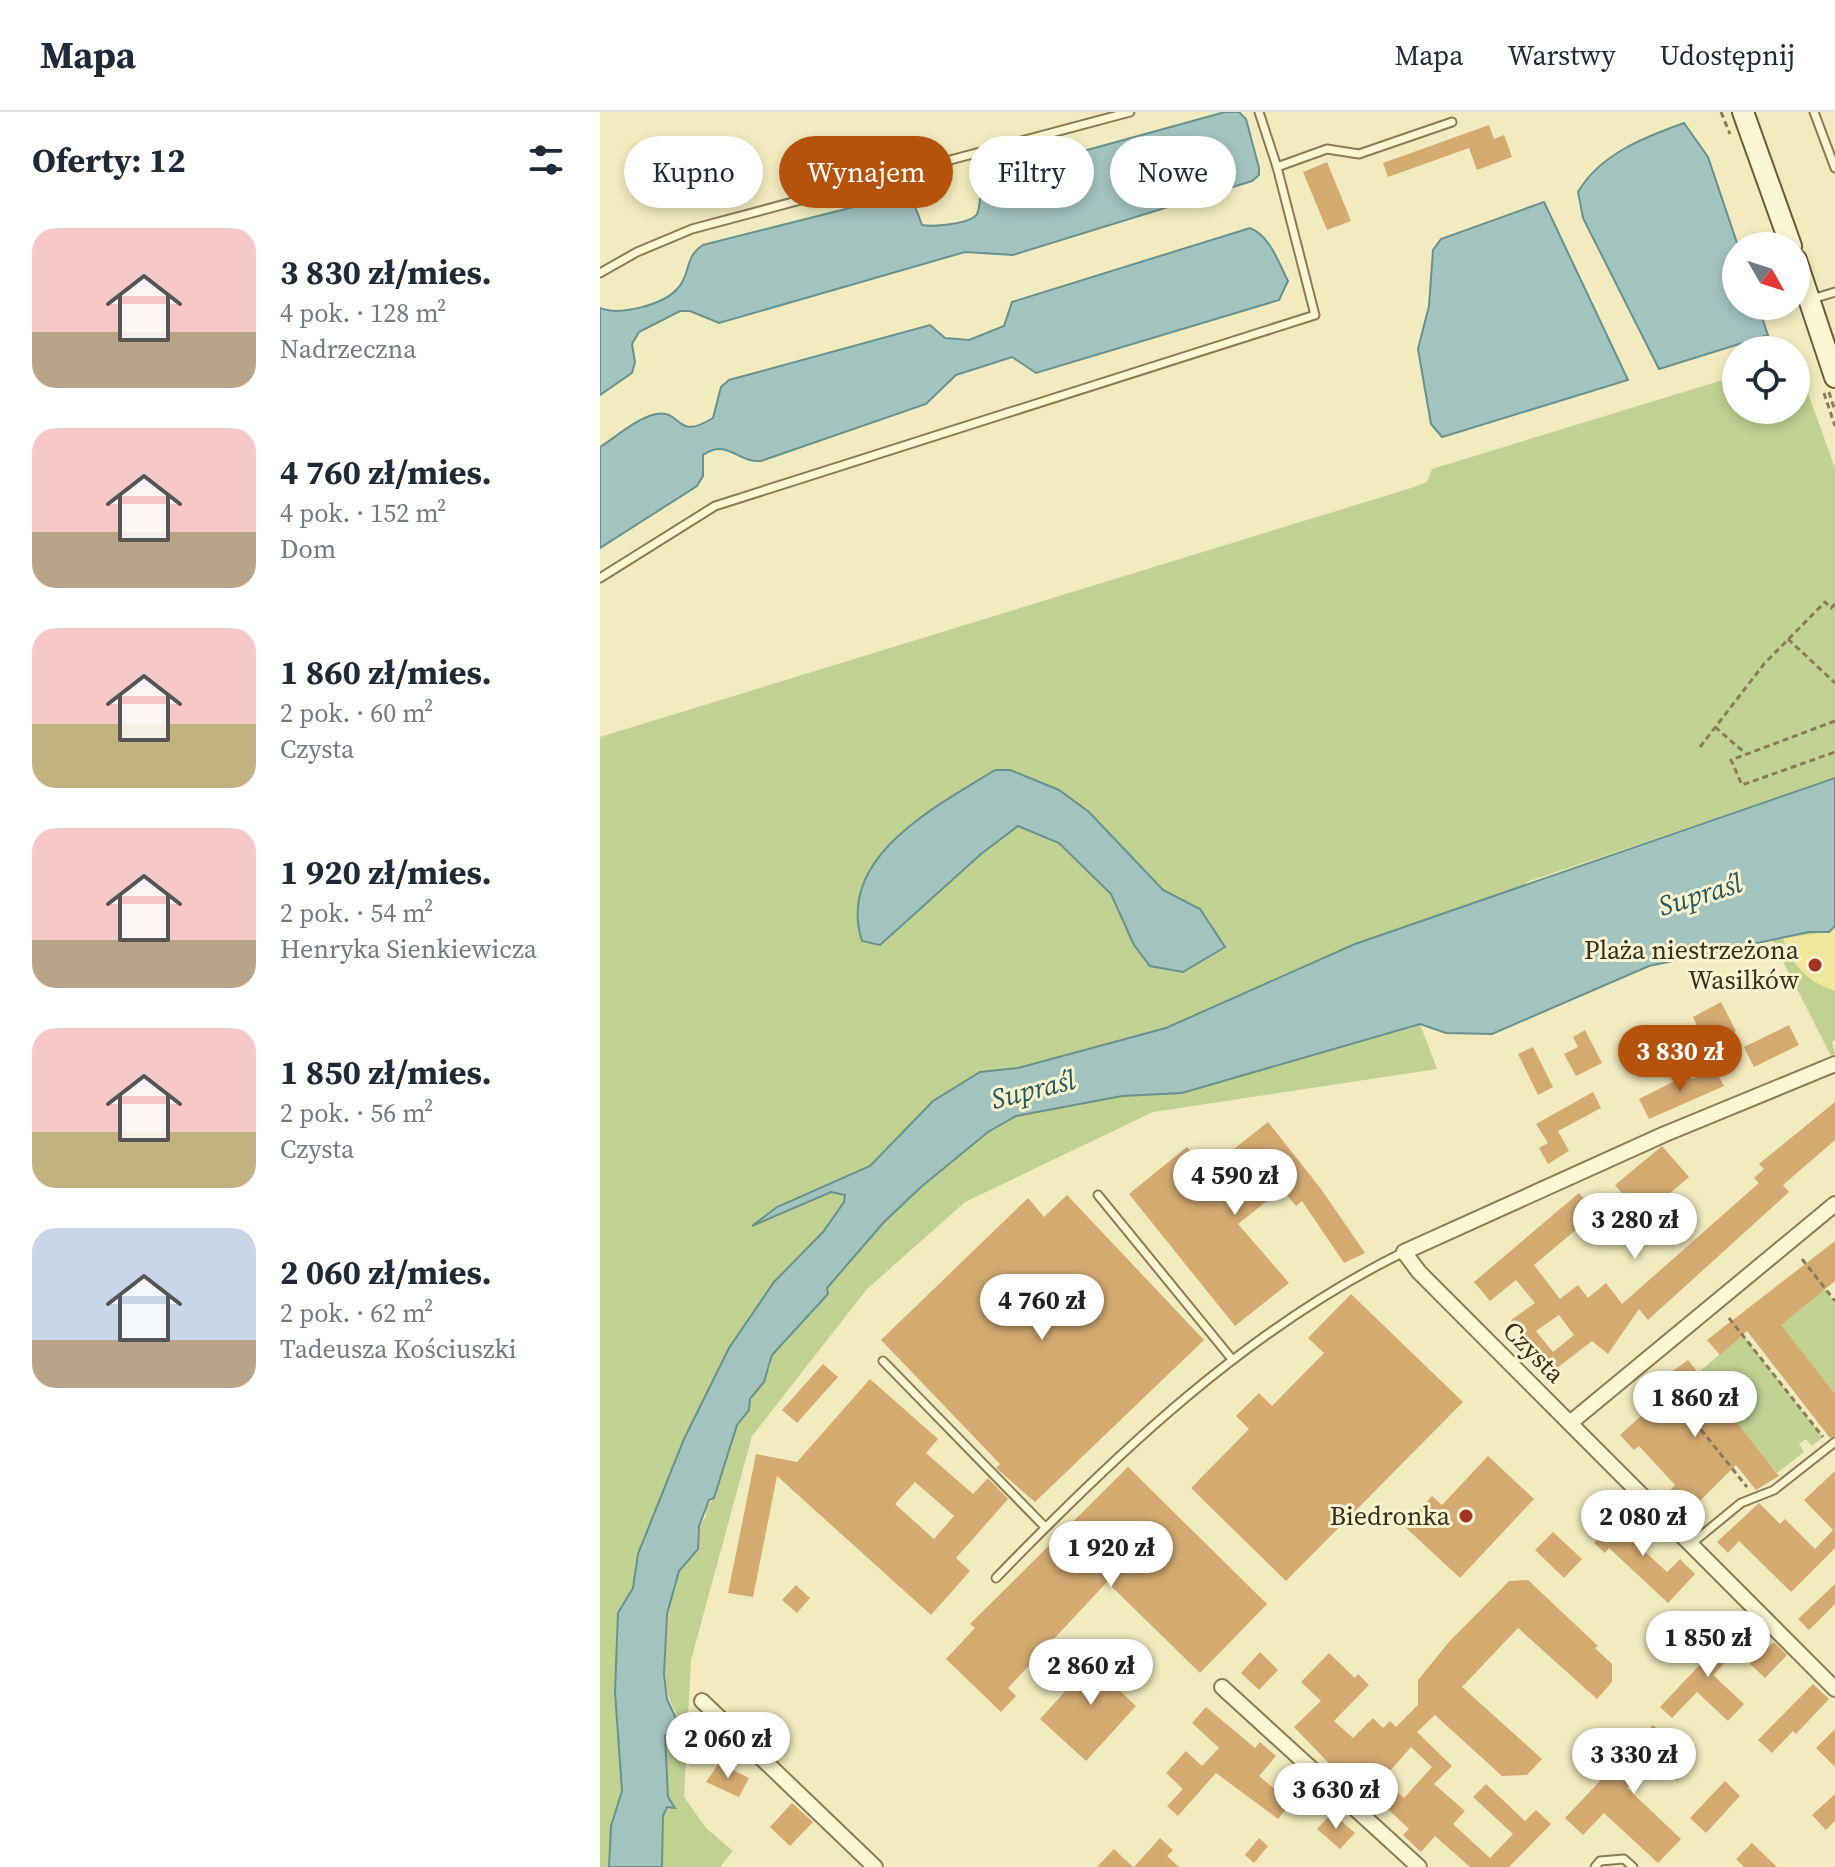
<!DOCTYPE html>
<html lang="pl">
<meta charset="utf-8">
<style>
:root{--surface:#fff;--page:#f2f2f3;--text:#1f2937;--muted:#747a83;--line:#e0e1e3;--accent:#b45309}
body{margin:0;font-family:"Source Serif 4",serif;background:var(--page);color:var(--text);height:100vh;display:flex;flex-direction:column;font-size:30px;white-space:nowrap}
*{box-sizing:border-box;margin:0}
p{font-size:26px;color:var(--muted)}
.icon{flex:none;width:44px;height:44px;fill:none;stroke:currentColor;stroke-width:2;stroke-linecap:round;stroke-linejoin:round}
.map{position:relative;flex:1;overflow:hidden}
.panel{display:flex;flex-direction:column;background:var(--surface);width:600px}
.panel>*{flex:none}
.hud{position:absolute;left:24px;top:24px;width:760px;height:72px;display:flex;gap:16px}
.needle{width:52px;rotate:129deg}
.tools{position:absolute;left:1122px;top:120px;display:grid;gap:16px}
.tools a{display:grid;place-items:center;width:88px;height:88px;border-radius:50%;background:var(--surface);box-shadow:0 4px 12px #0003;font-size:40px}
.price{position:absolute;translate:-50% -68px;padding:0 18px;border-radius:28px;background:#fff;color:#222;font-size:26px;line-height:52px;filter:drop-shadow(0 2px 4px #0008)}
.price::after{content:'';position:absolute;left:50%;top:48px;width:24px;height:18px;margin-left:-12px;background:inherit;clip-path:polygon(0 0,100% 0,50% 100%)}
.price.current{background:var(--accent);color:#fff}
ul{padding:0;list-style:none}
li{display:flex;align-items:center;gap:24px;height:200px;padding:0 32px}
li span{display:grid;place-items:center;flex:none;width:224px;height:160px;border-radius:24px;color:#555}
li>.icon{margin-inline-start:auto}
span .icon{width:96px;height:96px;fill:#fffc;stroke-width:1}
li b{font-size:34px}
h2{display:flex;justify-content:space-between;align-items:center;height:96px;padding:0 32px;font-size:34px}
.tag{padding:0 28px;border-radius:36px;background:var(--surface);box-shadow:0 4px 12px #0003;font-size:28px;line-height:72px}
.tag.current{background:var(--accent);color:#fff}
header{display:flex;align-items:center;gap:48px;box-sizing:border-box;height:112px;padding:0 40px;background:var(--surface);border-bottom:2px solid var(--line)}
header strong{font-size:38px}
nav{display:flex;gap:44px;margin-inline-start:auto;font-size:28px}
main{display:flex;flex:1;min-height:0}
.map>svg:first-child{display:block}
</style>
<header>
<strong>Mapa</strong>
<nav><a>Mapa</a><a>Warstwy</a><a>Udostępnij</a></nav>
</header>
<main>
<section class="panel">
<h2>Oferty: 12<svg class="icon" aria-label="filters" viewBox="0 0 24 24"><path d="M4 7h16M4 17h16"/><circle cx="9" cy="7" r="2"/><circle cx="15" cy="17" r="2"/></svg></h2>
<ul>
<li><span style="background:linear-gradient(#f6c9c9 65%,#b9a48a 0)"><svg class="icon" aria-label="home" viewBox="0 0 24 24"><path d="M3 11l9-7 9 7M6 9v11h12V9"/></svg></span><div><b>3 830 zł/mies.</b><p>4 pok. · 128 m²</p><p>Nadrzeczna</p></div></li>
<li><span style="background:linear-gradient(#f6c9c9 65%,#b9a48a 0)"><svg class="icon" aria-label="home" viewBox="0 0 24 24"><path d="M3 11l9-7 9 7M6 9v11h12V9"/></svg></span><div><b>4 760 zł/mies.</b><p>4 pok. · 152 m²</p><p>Dom</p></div></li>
<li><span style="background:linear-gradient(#f6c9c9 60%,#c2b280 0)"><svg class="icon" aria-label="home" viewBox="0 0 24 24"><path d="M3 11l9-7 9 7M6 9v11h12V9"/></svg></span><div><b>1 860 zł/mies.</b><p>2 pok. · 60 m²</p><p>Czysta</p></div></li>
<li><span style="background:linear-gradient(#f6c9c9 70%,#b9a48a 0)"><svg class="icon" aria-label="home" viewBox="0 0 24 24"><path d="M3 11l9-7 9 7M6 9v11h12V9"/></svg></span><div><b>1 920 zł/mies.</b><p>2 pok. · 54 m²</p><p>Henryka Sienkiewicza</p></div></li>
<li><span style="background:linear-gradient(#f6c9c9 65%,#c2b280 0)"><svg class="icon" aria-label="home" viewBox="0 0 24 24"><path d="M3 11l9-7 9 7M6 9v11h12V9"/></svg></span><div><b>1 850 zł/mies.</b><p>2 pok. · 56 m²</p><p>Czysta</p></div></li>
<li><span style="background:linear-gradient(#c9d6e8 70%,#b9a48a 0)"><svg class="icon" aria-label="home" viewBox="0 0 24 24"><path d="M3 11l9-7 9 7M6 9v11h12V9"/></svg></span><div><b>2 060 zł/mies.</b><p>2 pok. · 62 m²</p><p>Tadeusza Kościuszki</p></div></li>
</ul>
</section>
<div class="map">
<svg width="1235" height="1755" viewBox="0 0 1235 1755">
<rect width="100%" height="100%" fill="#f2ebbf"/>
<g fill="#c0d192">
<path d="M1196,248L1235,356V666L927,770L910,793L561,929L375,977L174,1207L60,1448L49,1755H0V625L808,377L827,370L832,357L1136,264V298H1196Z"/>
<path d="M1235,814V928L1232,930L1235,942L1231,944L1172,828L1209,820H1228Z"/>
<path d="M820,912L837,957L553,1000L365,1090L267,1177L152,1324L91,1548L84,1685L106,1716L133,1739L120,1755H62L63,1704L67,1694L74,1696L68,1685L65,1624L72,1617L76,1601C55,1568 64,1497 79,1461C84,1450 92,1447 98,1437L99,1414L106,1404L105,1398L114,1385L137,1313L170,1256L172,1243L228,1182L227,1176L284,1110L321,1075L388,1020L416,1004L522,984L582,981Z"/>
<path d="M1206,1153L1235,1190V1282L1161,1189Z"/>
<path d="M1132,1209L1223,1325L1212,1334L1206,1327L1199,1332L1204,1340L1177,1361L1098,1261L1133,1231L1122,1216Z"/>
</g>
<path fill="#f0e79a" d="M1235,814V879C1208,870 1191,853 1183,826L1228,820Z"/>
<g fill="#a3c3bf" stroke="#69928e" stroke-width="2">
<path d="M625,0H639L646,7L659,56V63L652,69L413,143L365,140L119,211L90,199H80L39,220L32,232L35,250L32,261L0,283V196C19,204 64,193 78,176C91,162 84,145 103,133L297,84C315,85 316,98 322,113C333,115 371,112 377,102C381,94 380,79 381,70L393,64Z"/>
<path d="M1084,11L1108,45L1138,134L1136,194H1158L1168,223L1059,257L983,106L978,80C1000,42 1045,25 1084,11Z"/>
<path d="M944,90L1028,268L842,325L831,312L818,237L829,194L833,138L841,127Z"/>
<path d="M650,116C671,125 678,150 688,169L679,188L436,261L412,245L356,263L326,292L161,349C137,351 128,326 103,343V364L97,374L0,436V335C16,325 37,306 56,302C83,297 74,330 113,306L121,275L129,268L330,213L345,226L369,228L404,214L412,190Z"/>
<path d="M395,658H410L459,678L489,700L563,778L600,797L625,835L583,860L550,854L534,833L511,782L459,731L418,714L381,742L280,833L262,829C235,745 337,694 395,658Z"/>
<path d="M1235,666V814L1229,820H1209L1049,854L892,922L846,921L820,912L582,981L522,984L416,1004L388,1020L321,1075L284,1110L227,1176L228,1182L172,1243L164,1270L150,1287L149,1298L137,1313L114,1386L109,1388L99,1414L98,1437L79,1459L67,1502L64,1563L67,1587L78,1611L65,1624L68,1685L75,1696L67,1695L63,1704L62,1755H9L11,1714L22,1679L15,1580L18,1501L33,1476L38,1442L84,1327L129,1236L174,1170L223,1120L244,1090L245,1083L231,1080L152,1114L177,1095L270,1054L333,989L380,960L418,956L566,916L755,832Z"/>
</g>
<g fill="#d4aa71" fill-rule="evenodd">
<path d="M889,13L894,27L904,23L912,45L877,58L869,36L788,65L783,51Z"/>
<path d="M727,50L751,109L727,118L703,60Z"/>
<path d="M1121,890L1136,919L1106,933L1093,905Z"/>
<path d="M1189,913L1199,933L1154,955L1144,935Z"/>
<path d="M985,918L1002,951L976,964L964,942L978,935L973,925Z"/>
<path d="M933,935L953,975L938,983L918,942Z"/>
<path d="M1114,956L1124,974L1049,1007L1039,987L1089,962L1092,967Z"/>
<path d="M993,980L1001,996L958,1019L969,1039L948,1052L939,1036L948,1031L936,1012Z"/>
<path d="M1235,990V1028L1183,1073L1189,1080L1048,1208L1039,1197L1008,1242L992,1229L948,1263L911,1208L935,1191L916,1168L890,1189L874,1170L979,1081L996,1101L934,1153L960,1187L978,1173L988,1186L1006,1171L1022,1192L1159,1071L1154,1066L1164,1057L1159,1052ZM959,1203L974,1223L953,1240L936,1219Z"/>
<path d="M668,1010L721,1077L765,1141L744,1151L702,1089L696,1094L682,1077L638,1112L689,1171L635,1214L529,1082L587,1035L606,1059Z"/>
<path d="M1062,1034L1089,1065L1042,1105L1015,1073Z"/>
<path d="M467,1083L604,1228L435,1390L396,1356L400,1352L281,1228L428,1086L444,1105Z"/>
<path d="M1235,1129V1169L1181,1213L1235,1282V1324L1230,1326L1147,1219L1120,1243L1107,1228Z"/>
<path d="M751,1182L863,1290L686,1469L591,1376L649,1317L636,1304L659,1281L672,1294L724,1241L708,1226Z"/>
<path d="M1088,1248L1179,1364L1156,1378L1136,1353L1088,1401L1068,1381L1075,1373L1039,1334L1034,1338L1020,1323L1052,1294L1048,1290L1071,1271L1066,1264Z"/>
<path d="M223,1252L238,1265L197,1311L182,1298Z"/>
<path d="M270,1267L338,1327L326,1341L373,1382L388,1366L408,1387L356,1446L370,1459L331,1503L177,1364L153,1485L128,1481L156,1342L197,1350ZM315,1370L354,1404L334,1427L295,1392Z"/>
<path d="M888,1344L934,1387L860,1466L804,1414L832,1384L842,1393Z"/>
<path d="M528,1355L667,1492L600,1561L507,1470L408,1576L416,1584L401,1600L346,1547L375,1516L370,1512Z"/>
<path d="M1235,1359V1436L1191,1480L1139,1429L1128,1441L1117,1430L1159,1391L1180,1412L1185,1407L1215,1437L1233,1418L1204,1388Z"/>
<path d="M1030,1391L1041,1401L1024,1420L1067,1460L1080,1447L1095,1462L1068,1491L1009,1436L1005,1441L994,1431Z"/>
<path d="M953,1420L982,1447L964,1466L935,1438Z"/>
<path d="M928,1468L998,1534L995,1536L1012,1552V1570L997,1587L918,1516L862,1575L942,1647L927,1663L902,1664L835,1603L817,1620L852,1654L834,1672L865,1699L853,1712L890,1746L913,1722L873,1685L886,1672L925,1709L936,1698L951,1712L909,1755H870L835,1724L821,1740L803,1723L809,1717L771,1681L763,1690L745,1674L748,1671L694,1615L721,1589L701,1570L729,1541L755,1566L758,1562L769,1573L734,1609L753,1626L773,1606L783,1616L790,1609L796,1615L818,1593V1568L849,1530L909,1469ZM811,1635L832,1655L804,1686L783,1667Z"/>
<path d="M1235,1472V1492L1209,1518L1198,1507Z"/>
<path d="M196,1473L210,1486L197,1501L182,1488Z"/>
<path d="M1114,1513L1139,1536L1113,1563L1144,1592L1128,1609L1097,1580L1072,1606L1060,1595L1110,1542L1097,1530Z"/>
<path d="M1174,1530L1187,1543L1165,1566L1150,1552Z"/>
<path d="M502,1539L530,1565L519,1578L536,1594L486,1649L440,1607Z"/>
<path d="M660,1540L678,1558L659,1578L641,1561Z"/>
<path d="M1213,1572L1229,1587L1196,1622L1193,1619L1172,1641L1158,1628Z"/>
<path d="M606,1595L655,1636L660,1630L676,1644L659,1664L691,1691L678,1707L616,1661L578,1704L567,1694L583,1677L566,1661L586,1639L602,1654L619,1636L592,1611Z"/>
<path d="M1053,1613L1094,1651L1077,1669L1054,1647L1027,1676L1081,1727L1058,1751L1004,1701L983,1723L965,1706Z"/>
<path d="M1235,1617V1655L1216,1636Z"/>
<path d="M119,1651L149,1666L139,1685L106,1670Z"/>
<path d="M1125,1669L1140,1684L1106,1721L1090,1706Z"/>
<path d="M1235,1682V1709L1226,1718L1212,1703Z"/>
<path d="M192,1691L213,1710L190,1734L170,1715Z"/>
<path d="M732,1701L755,1721L740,1737L717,1717Z"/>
<path d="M560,1726L573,1738L567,1744L579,1755H534Z"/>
<path d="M659,1726L668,1734L654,1751L645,1743Z"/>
<path d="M1152,1731L1177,1755H1144L1136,1747Z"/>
<path d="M514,1737L533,1755H497Z"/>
</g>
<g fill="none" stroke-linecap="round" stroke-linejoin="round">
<defs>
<g id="service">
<path d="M659,0L677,55L727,37L759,42L852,10"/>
<path d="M1214,0L1235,56"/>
<path d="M0,161L37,140L92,117L530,0"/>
<path d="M1212,187L1235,180"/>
<path d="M0,466L115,394L715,203L677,55"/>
<path d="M498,1083L631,1246"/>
<path d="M283,1249L445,1415"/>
<path d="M1091,1432L1141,1391L1174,1378L1235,1330"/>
<path d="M396,1466C517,1341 647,1217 804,1140"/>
<path d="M995,1755L1000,1749L1024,1747L1033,1755"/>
</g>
<g id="minor">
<path d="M1235,952L1065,1022L804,1140L819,1160L1235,1577"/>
<path d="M970,1311L1235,1092"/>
<path d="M622,1575L819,1755"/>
<path d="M102,1589L275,1755"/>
</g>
<g id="secondary">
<path d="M1143,0L1191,134"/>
<path d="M1196,148L1235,265"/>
</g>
</defs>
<use href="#service" stroke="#8c7b56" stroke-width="11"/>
<use href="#minor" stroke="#8c7b56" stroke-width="18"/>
<use href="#secondary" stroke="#6e5c39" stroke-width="24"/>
<g stroke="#8c7b56" stroke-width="3" stroke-dasharray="6 4" stroke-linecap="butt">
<path d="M1121,0L1130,22"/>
<path d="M1229,280L1235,299"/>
<path d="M1224,281L1235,314"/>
<path d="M1188,527L1235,571"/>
<path d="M1235,609L1131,648L1142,673L1235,640"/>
<path d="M1115,615L1145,641"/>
<path d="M1100,635L1164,552L1225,490L1231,496L1235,492"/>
<path d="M1202,1147L1235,1189"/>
<path d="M1129,1206L1223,1325"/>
<path d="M1057,1263L1147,1375"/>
</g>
<use href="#service" stroke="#fcf6d3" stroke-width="7"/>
<use href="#minor" stroke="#fcf6d3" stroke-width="14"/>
<use href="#secondary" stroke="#fcf6d3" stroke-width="20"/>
</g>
<g fill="#a13320" stroke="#f9f3d0" stroke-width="3">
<circle cx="1215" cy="853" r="8"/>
<circle cx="866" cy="1404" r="8"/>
</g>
<g text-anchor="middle" stroke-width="6" stroke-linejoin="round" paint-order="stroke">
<g font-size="26" fill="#3a2f1c" stroke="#f9f3d0" text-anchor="end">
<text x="1199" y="847">Plaża niestrzeżona<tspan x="1199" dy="30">Wasilków</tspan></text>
<text x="850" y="1413">Biedronka</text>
</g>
<g font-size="26" fill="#3a2f1c" stroke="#f9f3d0">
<text transform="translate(934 1240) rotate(45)" y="9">Czysta</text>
</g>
<g font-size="28" font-style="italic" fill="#29575c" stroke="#f9f3d0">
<text transform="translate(1100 782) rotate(-17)" y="10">Supraśl</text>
<text transform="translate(433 977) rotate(-14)" y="10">Supraśl</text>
</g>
</g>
</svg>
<div class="tools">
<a><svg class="needle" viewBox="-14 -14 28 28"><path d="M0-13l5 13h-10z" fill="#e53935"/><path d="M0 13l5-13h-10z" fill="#747a83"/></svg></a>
<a><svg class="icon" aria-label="locate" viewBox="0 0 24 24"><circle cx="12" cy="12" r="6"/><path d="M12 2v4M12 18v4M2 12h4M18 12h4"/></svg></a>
</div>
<b class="price current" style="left:1080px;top:981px">3 830 zł</b>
<b class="price" style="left:635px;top:1105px">4 590 zł</b>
<b class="price" style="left:1035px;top:1149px">3 280 zł</b>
<b class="price" style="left:442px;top:1230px">4 760 zł</b>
<b class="price" style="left:1095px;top:1327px">1 860 zł</b>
<b class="price" style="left:1043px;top:1446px">2 080 zł</b>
<b class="price" style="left:511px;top:1477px">1 920 zł</b>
<b class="price" style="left:1108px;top:1567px">1 850 zł</b>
<b class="price" style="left:491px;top:1595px">2 860 zł</b>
<b class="price" style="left:128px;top:1668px">2 060 zł</b>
<b class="price" style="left:1034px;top:1684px">3 330 zł</b>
<b class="price" style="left:736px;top:1719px">3 630 zł</b>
<div class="hud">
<a class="tag">Kupno</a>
<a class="tag current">Wynajem</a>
<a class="tag">Filtry</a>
<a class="tag">Nowe</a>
</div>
</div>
</main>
